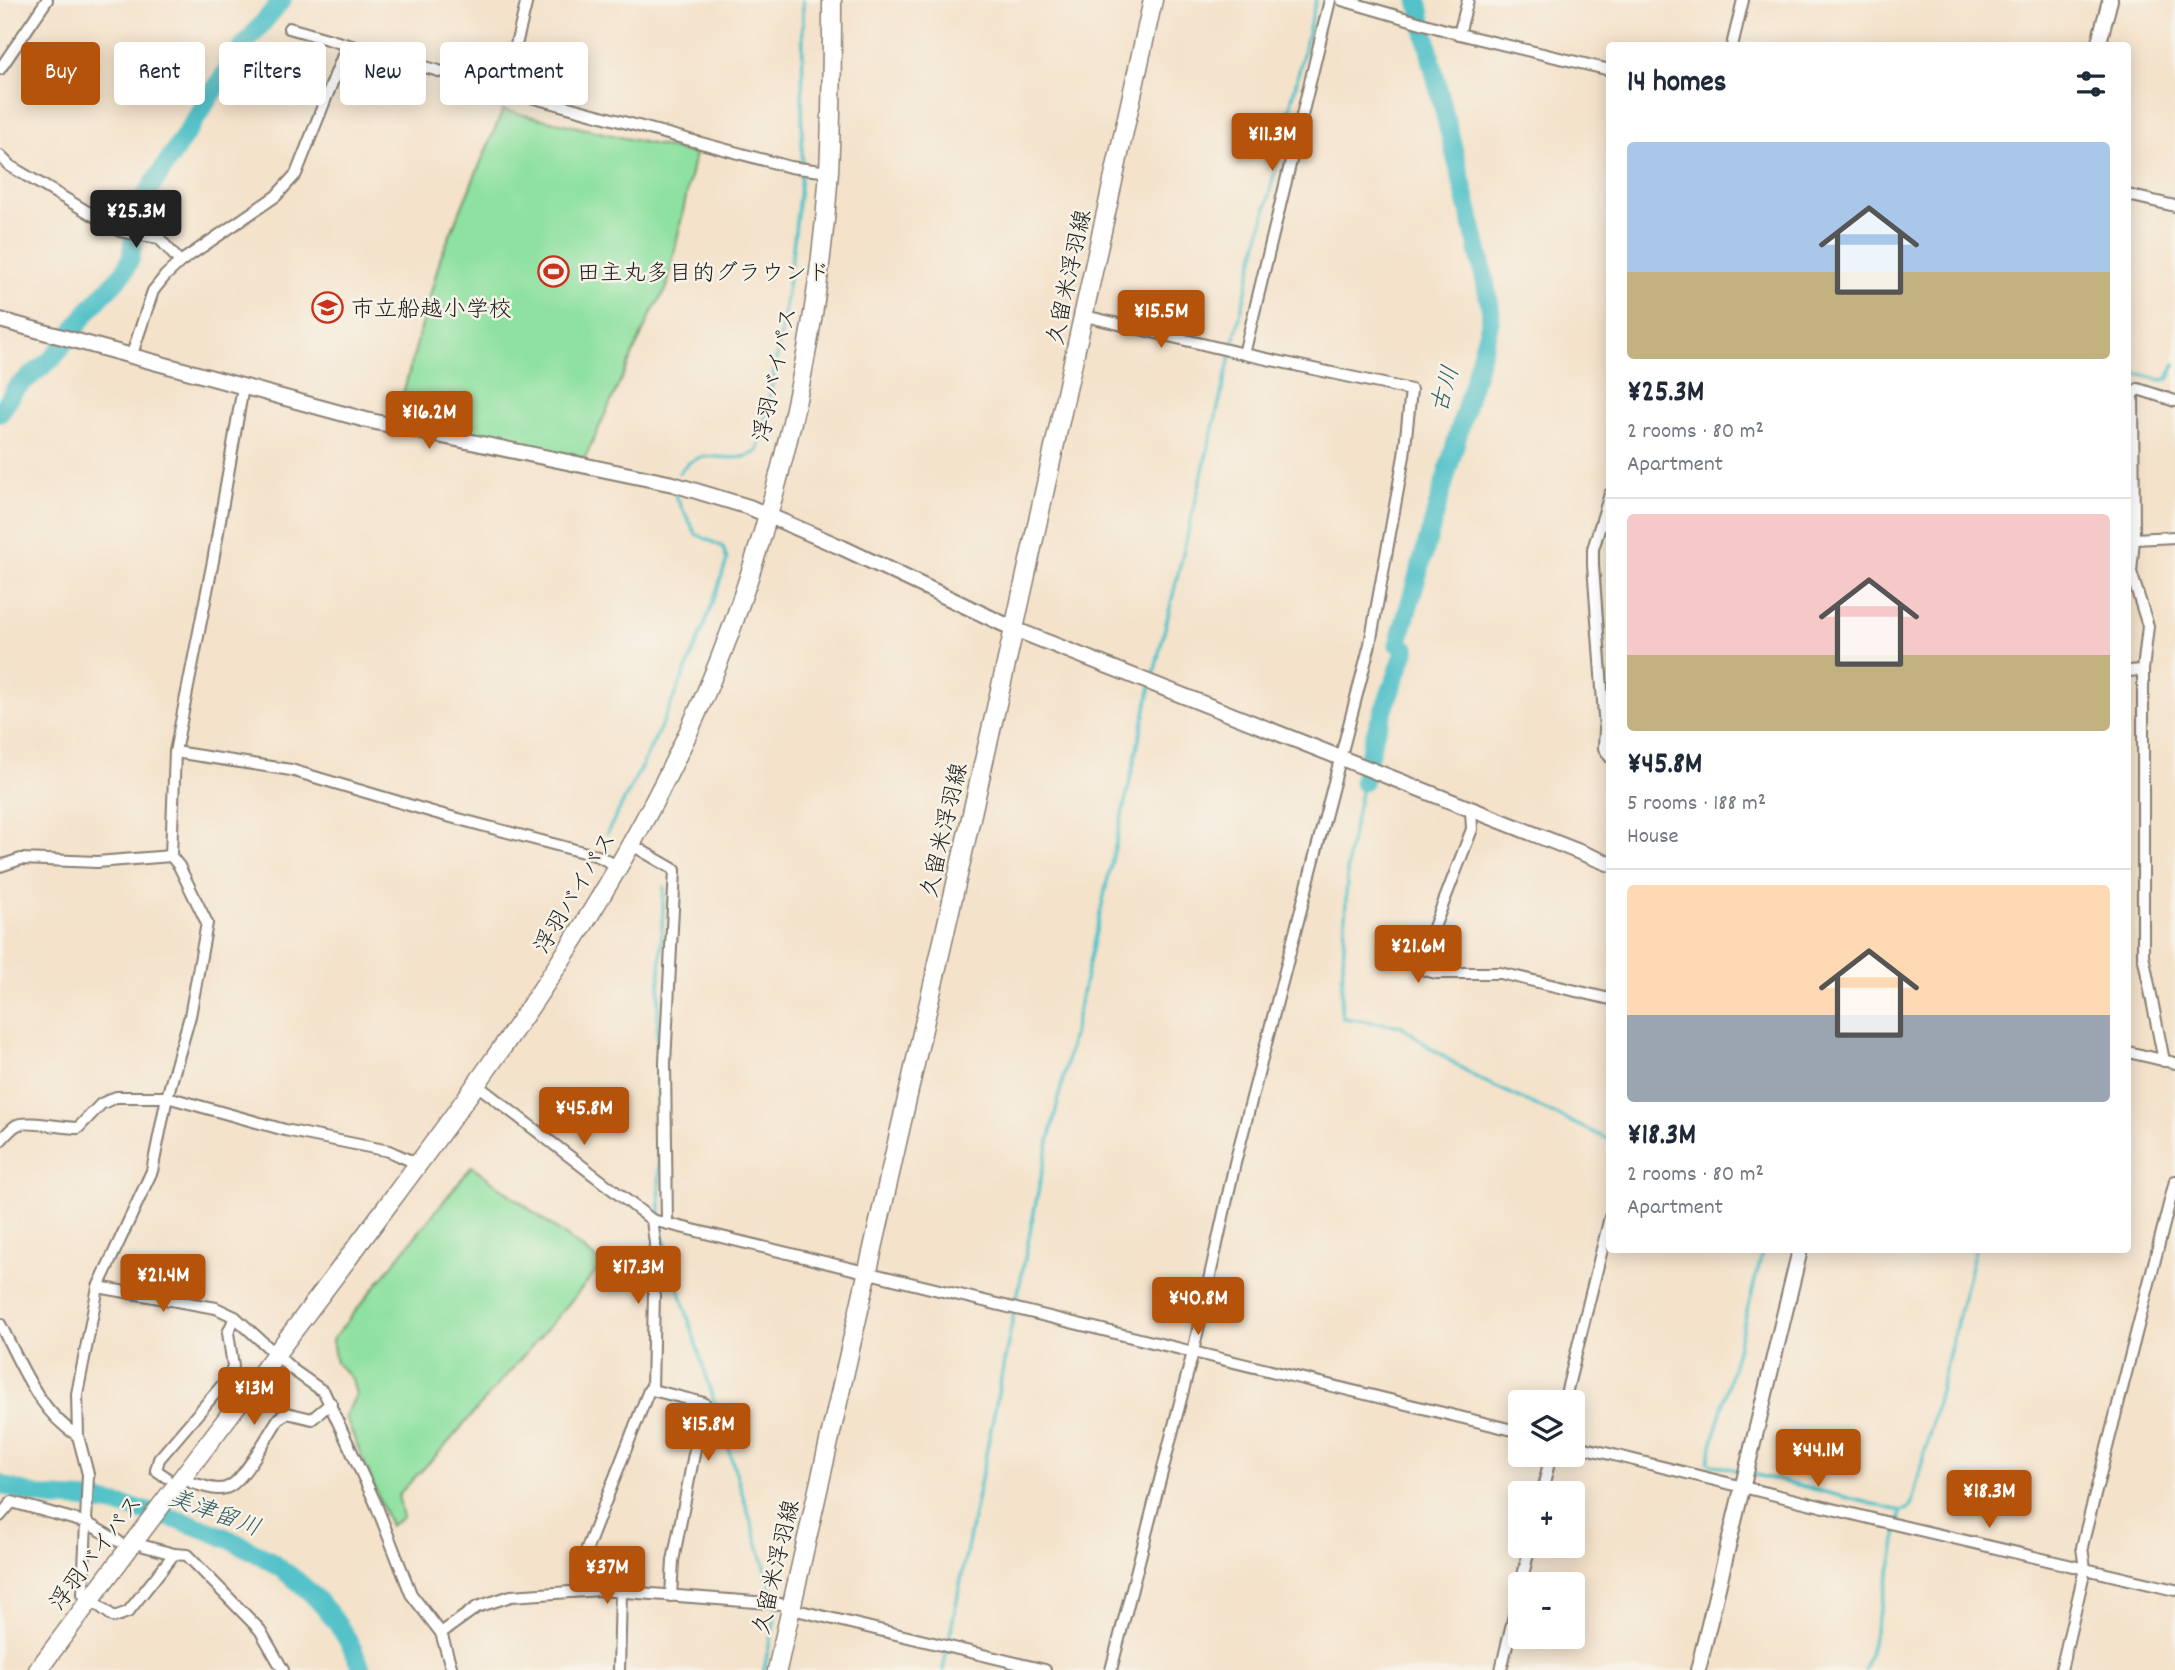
<!DOCTYPE html>
<meta charset="utf-8">
<style>
:root{--surface:#fff;--page:#f6f6f7;--text:#1f2937;--muted:#747a83;--line:#e0e1e3;--accent:#b45309}
body{margin:0;font-family:Dekko,"Klee One",sans-serif;background:var(--page);color:var(--text);height:100vh;display:flex;flex-direction:column;font-size:26px;white-space:nowrap}
*{box-sizing:border-box;margin:0}
p{font-size:23px;color:var(--muted)}
.icon{flex:none;width:38px;height:38px;fill:none;stroke:currentColor;stroke-width:2;stroke-linecap:round;stroke-linejoin:round}
.map{position:relative;flex:1;overflow:hidden}
.side{position:absolute;left:1606px;top:42px;width:525px;height:1211px;display:flex;flex-direction:column;background:var(--surface);border-radius:7px;box-shadow:0 4px 18px #0003}
.side>*{flex:none}
.banner{position:absolute;left:21px;top:42px;width:665px;height:63px;display:flex;gap:14px}
.tools{position:absolute;left:1508px;top:1390px;display:grid;gap:14px}
.tools a{display:grid;place-items:center;width:77px;height:77px;border-radius:7px;background:var(--surface);box-shadow:0 4px 18px #0003;font-size:35px}
.price{position:absolute;translate:-50% -60px;padding:0 16px;border-radius:7px;background:var(--accent);color:#fff;font-size:23px;line-height:46px;filter:drop-shadow(0 2px 4px #0008)}
.price::after{content:'';position:absolute;left:50%;top:42px;width:21px;height:16px;margin-left:-10px;background:inherit;clip-path:polygon(0 0,100% 0,50% 100%)}
.price.active{background:#222;color:#fff}
ul{padding:0;list-style:none}
li{display:grid;align-content:center;gap:14px;height:371px;padding:0 21px}
li+li{border-top:2px solid var(--line)}
li span{display:grid;place-items:center;height:217px;border-radius:7px;color:#555}
li>.icon{margin-inline-start:auto}
span .icon{width:126px;height:126px;fill:#fffc;stroke-width:1}
li b{font-size:30px}
h2{display:flex;justify-content:space-between;align-items:center;height:84px;padding:0 21px;font-size:30px}
.tag{padding:0 24px;border-radius:7px;background:var(--surface);box-shadow:0 4px 18px #0003;font-size:24px;line-height:63px}
.tag.active{background:var(--accent);color:#fff}
.map>svg:first-child{display:block}
</style>
<div class="map">
<svg width="2175" height="1670" viewBox="0 0 2175 1670">
<rect width="100%" height="100%" fill="#f7f3e8"/>
<filter id="ink" filterUnits="userSpaceOnUse"><feTurbulence type="fractalNoise" baseFrequency=".0143" numOctaves="2"/><feDisplacementMap in="SourceGraphic" scale="14" xChannelSelector="R" yChannelSelector="G"/><feConvolveMatrix kernelMatrix="1 2 1 2 8 2 1 2 1" color-interpolation-filters="sRGB"/></filter>
<filter id="wash" filterUnits="userSpaceOnUse"><feTurbulence type="fractalNoise" baseFrequency=".00686" numOctaves="4" result="noise"/><feDisplacementMap in="SourceGraphic" scale="28" xChannelSelector="R" yChannelSelector="G"/><feGaussianBlur stdDeviation="1.57" result="paint"/><feColorMatrix in="noise" values="0 0 0 0 0 0 0 0 0 0 0 0 0 0 0 0 0 1.4 0 .05"/><feComposite in="paint" operator="in"/></filter>
<g filter="url(#wash)">
<rect width="100%" height="100%" fill="#f4e2ca"/>
<g fill="#8fe1a1" stroke="#567e5e" stroke-width="2">
<path d="M503,110L695,154L667,288L653,310L585,458L396,419L441,256Z"/>
<path d="M472,1166L603,1264L446,1445L398,1495L403,1517L390,1526L345,1416L356,1395L352,1379L336,1363L332,1340Z"/>
</g>
<g fill="none" stroke-linecap="round" stroke-linejoin="round">
<g stroke="#54c2c9" stroke-width="3.5">
<path d="M802,164L803,0"/>
<path d="M2128,371L2161,380L2168,379L2175,364"/>
<path d="M679,473C703,440 728,470 758,451C779,359 792,268 801,175"/>
<path d="M1153,678L1316,0"/>
<path d="M1363,782L1348,855L1341,1010L1343,1018L1402,1026L1432,1049L1479,1079L1610,1140"/>
<path d="M607,833C654,745 697,655 727,560L723,547L696,534L675,495"/>
<path d="M660,1218L657,1039L664,887"/>
<path d="M660,1226L775,1600"/>
<path d="M1741,1471L1711,1464L1708,1461L1763,1250"/>
<path d="M1748,1473L1901,1511L1908,1509L1912,1503L1975,1250"/>
<path d="M764,1670L777,1607"/>
<path d="M943,1670L1041,1177L1151,686"/>
<path d="M1865,1670L1893,1559L1901,1511"/>
</g>
<g stroke="#54c2c9" stroke-width="19">
<path d="M0,413L16,388L53,358L88,311L124,272L131,257L136,214L142,201L241,49L282,0"/>
<path d="M1363,782L1373,739L1406,649L1398,644L1490,323L1491,312C1472,207 1439,105 1418,0"/>
<path d="M0,1484C15,1490 31,1494 46,1497C60,1499 75,1498 89,1500C198,1517 319,1559 362,1670"/>
</g>
</g>
</g>
<g filter="url(#ink)">
<g fill="none" stroke-linecap="round" stroke-linejoin="round">
<defs>
<g id="minor">
<path d="M1342,0L1459,34L1610,70"/>
<path d="M289,28L505,90L790,167L829,172"/>
<path d="M1459,34L1468,0"/>
<path d="M1732,46L1743,0"/>
<path d="M0,69L47,0"/>
<path d="M505,90L527,0"/>
<path d="M0,156L10,166L120,231L159,238L180,262"/>
<path d="M2128,195L2175,206"/>
<path d="M1085,316L1244,354L1411,390L1404,456L1370,644L1235,1163L1193,1352L1111,1670"/>
<path d="M1244,354L1330,0"/>
<path d="M131,357L153,291L165,276L180,262L276,196L296,174L347,45"/>
<path d="M1610,494L1593,549V565L1605,729L1604,748L1610,757"/>
<path d="M2134,539L2175,537"/>
<path d="M2128,671L2143,670"/>
<path d="M175,752L291,770L436,813L598,856L619,867"/>
<path d="M1471,809L1472,829L1419,966L1425,970L1436,973H1500L1610,999"/>
<path d="M632,845L675,870L665,1063L667,1223"/>
<path d="M0,866L21,859L97,862L171,856"/>
<path d="M2128,1052L2175,1063"/>
<path d="M2164,1061L2143,955V670L2148,626L2131,572L2134,539L2133,393L2138,389L2175,401"/>
<path d="M477,1085L652,1220L1521,1432"/>
<path d="M0,1141C5,1136 11,1128 17,1125C25,1120 64,1128 78,1128L101,1104L116,1097H167L285,1130L389,1151L418,1164"/>
<path d="M98,1287L216,1308L235,1317L293,1370L324,1392L375,1502L411,1594L441,1633L452,1670"/>
<path d="M0,1324C21,1364 38,1411 78,1436"/>
<path d="M652,1390L704,1403L673,1561L671,1596"/>
<path d="M1564,1402L1610,1217"/>
<path d="M1573,1445L1885,1522L2175,1590"/>
<path d="M166,1477L156,1470L159,1459L230,1376L233,1366L228,1333L235,1317"/>
<path d="M192,1483C204,1486 219,1493 230,1486C245,1478 269,1433 279,1418L287,1413L312,1419L331,1403"/>
<path d="M1542,1493L1551,1454"/>
<path d="M0,1516L12,1502L87,1523L118,1541"/>
<path d="M144,1546L174,1554L128,1612L114,1617L83,1594L88,1474L78,1436L77,1394L98,1287L152,1171L167,1097L190,1016L207,923L179,866L171,856L175,752L213,561L243,387"/>
<path d="M174,1554L187,1555L260,1630L283,1670"/>
<path d="M1521,1584L1530,1545"/>
<path d="M580,1590L586,1551L649,1390H652L655,1243L652,1220"/>
<path d="M441,1633L477,1607L511,1596L600,1590L781,1604L792,1609L1045,1670"/>
<path d="M619,1670L621,1592"/>
<path d="M1501,1670L1521,1585"/>
<path d="M2061,1670L2085,1569L2082,1547L2085,1534L2175,1181"/>
</g>
<g id="tertiary">
<path d="M2098,46L2110,0"/>
<path d="M0,320L366,420L673,484L749,507L843,548L1014,629L1610,864"/>
<path d="M1698,1670L1800,1250"/>
</g>
<path id="primary" d="M777,1670L1014,629L1153,0"/>
<path id="trunk" d="M38,1670C153,1514 272,1361 387,1206C522,1025 654,841 732,627C784,481 819,326 829,171C832,114 832,57 832,0"/>
</defs>
<use href="#minor" stroke="#887f73" stroke-width="14"/>
<use href="#tertiary" stroke="#887f73" stroke-width="18"/>
<use href="#primary" stroke="#887f73" stroke-width="21"/>
<use href="#trunk" stroke="#887f73" stroke-width="21"/>
<use href="#minor" stroke="#fff" stroke-width="10"/>
<use href="#tertiary" stroke="#fff" stroke-width="14"/>
<use href="#primary" stroke="#fff" stroke-width="18"/>
<use href="#trunk" stroke="#fff" stroke-width="18"/>
</g>
</g>
<defs>
<symbol id="stadium-ring" viewBox="-11 -11 22 22"><circle r="9.5" fill="#f7f3e8" stroke="#c8321e" stroke-width="1.5"/><path d="M0-5a6.5 5 0 1 0 0 10a6.5 5 0 1 0 0-10ZM-3.5-1.8h7v3.6h-7Z" fill="#c8321e"/></symbol>
<symbol id="school-ring" viewBox="-11 -11 22 22"><circle r="9.5" fill="#f7f3e8" stroke="#c8321e" stroke-width="1.5"/><path d="M0-5L7-2L0 1L-7-2ZM-4 1L0 2.5L4 1V4Q0 6-4 4Z" fill="#c8321e"/></symbol>
</defs>
<g fill-rule="evenodd">
<use href="#stadium-ring" x="536" y="254" width="35" height="35"/>
<use href="#school-ring" x="310" y="290" width="35" height="35"/>
</g>
<g text-anchor="middle" stroke-width="5" stroke-linejoin="round" paint-order="stroke">
<g font-size="23" fill="#1c1c1c" stroke="#f7f3e8" text-anchor="start">
<text x="577" y="280">田主丸多目的グラウンド</text>
<text x="351" y="316">市立船越小学校</text>
</g>
<g font-size="23" fill="#1c1c1c" stroke="#f7f3e8">
<text transform="translate(1068 277) rotate(-78)" y="8">久留米浮羽線</text>
<text transform="translate(774 374) rotate(-78)" y="8">浮羽バイパス</text>
<text transform="translate(943 830) rotate(-77)" y="8">久留米浮羽線</text>
<text transform="translate(574 892) rotate(-59)" y="8">浮羽バイパス</text>
<text transform="translate(95 1552) rotate(-53)" y="8">浮羽バイパス</text>
<text transform="translate(775 1567) rotate(-77)" y="8">久留米浮羽線</text>
</g>
<g font-size="24" font-style="italic" fill="#325e61" stroke="#f7f3e8">
<text transform="translate(1444 389) rotate(-74)" y="8">古川</text>
<text transform="translate(215 1512) rotate(20)" y="8">美津留川</text>
</g>
</g>
</svg>
<div class="tools">
<a><svg class="icon" aria-label="layers" viewBox="0 0 24 24"><path d="M12 4l9 5-9 5-9-5zM3 14l9 5 9-5"/></svg></a>
<a>+</a>
<a>−</a>
</div>
<b class="price" style="left:1272px;top:173px">¥11.3M</b>
<b class="price active" style="left:136px;top:250px">¥25.3M</b>
<b class="price" style="left:1161px;top:350px">¥15.5M</b>
<b class="price" style="left:429px;top:451px">¥16.2M</b>
<b class="price" style="left:1418px;top:985px">¥21.6M</b>
<b class="price" style="left:584px;top:1147px">¥45.8M</b>
<b class="price" style="left:638px;top:1306px">¥17.3M</b>
<b class="price" style="left:163px;top:1314px">¥21.4M</b>
<b class="price" style="left:1198px;top:1337px">¥40.8M</b>
<b class="price" style="left:254px;top:1427px">¥13M</b>
<b class="price" style="left:708px;top:1463px">¥15.8M</b>
<b class="price" style="left:1818px;top:1489px">¥44.1M</b>
<b class="price" style="left:1989px;top:1530px">¥18.3M</b>
<b class="price" style="left:607px;top:1606px">¥37M</b>
<div class="banner">
<a class="tag active">Buy</a>
<a class="tag">Rent</a>
<a class="tag">Filters</a>
<a class="tag">New</a>
<a class="tag">Apartment</a>
</div>
<section class="side">
<h2>14 homes<svg class="icon" aria-label="filters" viewBox="0 0 24 24"><path d="M4 7h16M4 17h16"/><circle cx="9" cy="7" r="2"/><circle cx="15" cy="17" r="2"/></svg></h2>
<ul>
<li><span style="background:linear-gradient(#a9c7e8 60%,#c2b280 0)"><svg class="icon" aria-label="home" viewBox="0 0 24 24"><path d="M3 11l9-7 9 7M6 9v11h12V9"/></svg></span><div><b>¥25.3M</b><p>2 rooms · 80 m²</p><p>Apartment</p></div></li>
<li><span style="background:linear-gradient(#f6c9c9 65%,#c2b280 0)"><svg class="icon" aria-label="home" viewBox="0 0 24 24"><path d="M3 11l9-7 9 7M6 9v11h12V9"/></svg></span><div><b>¥45.8M</b><p>5 rooms · 188 m²</p><p>House</p></div></li>
<li><span style="background:linear-gradient(#ffd9b3 60%,#9aa5b1 0)"><svg class="icon" aria-label="home" viewBox="0 0 24 24"><path d="M3 11l9-7 9 7M6 9v11h12V9"/></svg></span><div><b>¥18.3M</b><p>2 rooms · 80 m²</p><p>Apartment</p></div></li>
</ul>
</section>
</div>
